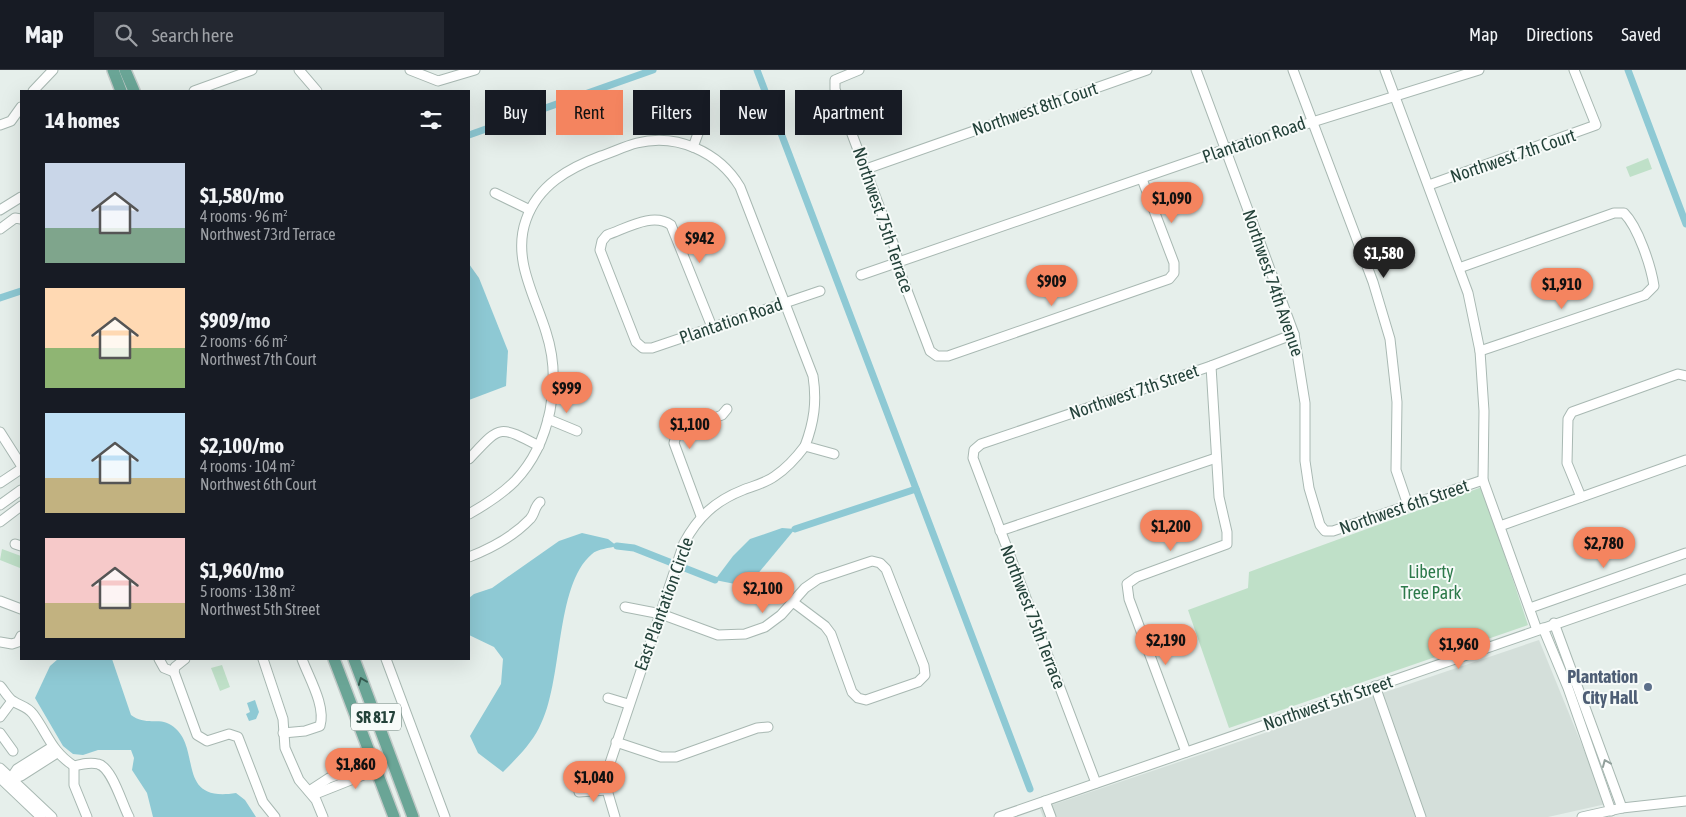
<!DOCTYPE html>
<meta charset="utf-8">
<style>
:root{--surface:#171b24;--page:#242831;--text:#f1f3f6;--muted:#9ea1a6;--line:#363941;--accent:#f4845f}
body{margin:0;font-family:"Asap Condensed",sans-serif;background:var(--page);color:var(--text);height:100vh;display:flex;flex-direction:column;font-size:19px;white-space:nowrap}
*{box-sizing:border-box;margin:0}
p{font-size:16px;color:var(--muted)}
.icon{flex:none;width:28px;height:28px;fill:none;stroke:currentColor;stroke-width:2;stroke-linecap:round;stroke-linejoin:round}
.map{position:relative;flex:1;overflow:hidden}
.drawer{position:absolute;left:20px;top:20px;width:450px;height:570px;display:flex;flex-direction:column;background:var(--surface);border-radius:0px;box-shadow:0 5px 20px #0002}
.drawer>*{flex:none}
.guide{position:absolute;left:485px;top:20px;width:475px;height:45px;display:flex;gap:10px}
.price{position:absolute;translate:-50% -42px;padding:0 11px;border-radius:18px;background:var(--accent);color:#111;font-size:16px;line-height:32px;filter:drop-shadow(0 1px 2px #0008)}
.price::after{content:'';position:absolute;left:50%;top:30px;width:15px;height:11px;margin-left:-8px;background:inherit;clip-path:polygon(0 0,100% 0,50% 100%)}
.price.on{background:#222;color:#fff}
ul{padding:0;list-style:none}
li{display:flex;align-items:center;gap:15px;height:125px;padding:0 25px}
li span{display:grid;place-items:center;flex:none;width:140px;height:100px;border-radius:0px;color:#555}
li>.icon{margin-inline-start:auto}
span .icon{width:60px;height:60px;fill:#fffc;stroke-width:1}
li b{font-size:21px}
h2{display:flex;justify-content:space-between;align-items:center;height:60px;padding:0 25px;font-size:21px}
.pill{padding:0 18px;border-radius:0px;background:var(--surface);box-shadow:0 5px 20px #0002;font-size:18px;line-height:45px}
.pill.on{background:var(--accent);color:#111}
header{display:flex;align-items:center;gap:30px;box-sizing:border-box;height:70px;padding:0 25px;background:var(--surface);border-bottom:1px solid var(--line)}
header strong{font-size:24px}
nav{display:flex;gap:28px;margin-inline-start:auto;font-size:18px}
.search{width:350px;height:45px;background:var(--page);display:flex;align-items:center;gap:12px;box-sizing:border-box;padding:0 18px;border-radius:0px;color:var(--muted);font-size:19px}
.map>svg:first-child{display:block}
</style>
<header>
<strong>Map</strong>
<div class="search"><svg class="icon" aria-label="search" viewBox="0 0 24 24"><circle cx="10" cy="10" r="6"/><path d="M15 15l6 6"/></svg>Search here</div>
<nav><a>Map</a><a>Directions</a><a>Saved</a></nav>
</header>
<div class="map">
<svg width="1686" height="747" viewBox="0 0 1686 747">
<rect width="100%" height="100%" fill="#e6efeb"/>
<path fill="#d4dfda" d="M1539,570L1606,734L1548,747H1043L1040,739Z"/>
<g fill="#bfe0c8">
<path d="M1648,88L1652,99L1630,107L1626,97Z"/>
<path d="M1482,417L1528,555L1229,658L1188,540L1248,518L1249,502Z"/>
<path d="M2,479L21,486L20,498L0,490Z"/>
<path d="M222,595L230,617L220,621L211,598Z"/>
</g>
<g fill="#8ec9d4">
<path d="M469,194L479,208L508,281L506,316L469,330Z"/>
<path d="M782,458L795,459L756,506L735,514L715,510L733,486L750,469Z"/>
<path d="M582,463L608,469L617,476C610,478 597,479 592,484C554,516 564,612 539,658C531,674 516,689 503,702L478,683L470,666L501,614L503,589L494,577L469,565V528L474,524L492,518L559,471Z"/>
<path d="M58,589H112L131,645C145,656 159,647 171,655C204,676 173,733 236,723L245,730L256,747H153L147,723L132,700L134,688L131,680H98L83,685L73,684L63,676L35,628L50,596Z"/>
<path d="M255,630L259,642L256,649L249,651L246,644L250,642L247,633Z"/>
</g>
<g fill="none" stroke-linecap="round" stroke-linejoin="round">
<g stroke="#8ec9d4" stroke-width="7">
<path d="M757,0L1030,719"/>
<path d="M1628,0L1686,154"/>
<path d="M469,65L653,0"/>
<path d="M0,228L21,221"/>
<path d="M795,459L916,419"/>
<path d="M617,476L634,478L672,493"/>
<path d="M682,497L715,510"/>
</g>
<defs>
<g id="minor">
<path d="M299,0L317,21"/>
<path d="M410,0L438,11L475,0"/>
<path d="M859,0L835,10V19L896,181L900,202L930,281L937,286H948L1169,209L1174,203V193L1142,109"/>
<path d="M1196,0L1294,264L1305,333V391L1309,418L1320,455L1325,461H1333L1483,410"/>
<path d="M1293,0L1373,212L1390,269L1397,332L1396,400L1408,435"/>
<path d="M1385,0L1468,223L1480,281L1484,341L1483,410L1537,560"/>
<path d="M33,21L53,0"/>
<path d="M194,21L252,0"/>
<path d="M0,55L11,51L21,37"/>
<path d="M693,77L703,50"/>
<path d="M866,99L1147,0"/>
<path d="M1429,115L1596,55L1574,0"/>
<path d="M495,123L530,140"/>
<path d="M0,140L21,127"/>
<path d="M0,159L15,148L21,149"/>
<path d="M1459,198L1614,143H1624C1638,157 1651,196 1654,216L1645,225L1480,281"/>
<path d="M861,205L1226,79L1479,0"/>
<path d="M712,257L671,155C653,142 627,158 607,165L602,171L600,180L636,272L643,278H652L820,221"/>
<path d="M548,349L577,361"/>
<path d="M0,362L21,395"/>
<path d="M469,389C500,356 498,354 539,376"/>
<path d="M0,413L21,399"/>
<path d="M1581,427L1567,393L1568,349L1572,342L1678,304L1686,306"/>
<path d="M0,435L21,420"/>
<path d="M469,444C485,435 502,424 515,411C551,373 562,311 546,262C535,226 512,189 526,150C538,115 569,98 601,86C613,82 625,76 637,73C677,63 719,82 740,117L813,306C817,332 814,352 805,376L834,384"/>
<path d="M701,446L674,373L677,363L722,345L727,339"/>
<path d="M0,452L21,436"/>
<path d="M1500,456L1686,390"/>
<path d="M1000,461L1216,388"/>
<path d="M15,474L21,476"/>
<path d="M469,487C492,478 513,467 530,449C535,444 534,437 540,432"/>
<path d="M0,531L21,539"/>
<path d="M625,537L661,544L718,565L745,564L765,557L781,545L805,518L818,509L872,491L880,493L886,499L924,596L925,605L918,612L866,630L858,628L852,622L831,564L825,556L793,532"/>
<path d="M1530,538L1686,483"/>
<path d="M1554,553L1622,738"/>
<path d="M1543,558L1568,618L1611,741"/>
<path d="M0,572L12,574L18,572L21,566"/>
<path d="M159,589L164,598L174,602"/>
<path d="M185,589L175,597L174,602L197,665L207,671L229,664L238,667L263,732L275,747"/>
<path d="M263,589L283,649L285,678L299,710L316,730L323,747"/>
<path d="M386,589L445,747"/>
<path d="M0,616C4,620 8,628 13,631C20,636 27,636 33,644C48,664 51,681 74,696C82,694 90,692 98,694C112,697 122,734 129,747"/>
<path d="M1375,616L1421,747"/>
<path d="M608,628L628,634"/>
<path d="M0,647L12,631"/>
<path d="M0,663L13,681"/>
<path d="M283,663L305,661L320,656C326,636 309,608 302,589"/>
<path d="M616,672L661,687H676L757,658L768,657"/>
<path d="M1186,682L1129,529L1127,514L1137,507L1227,474V462L1219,427L1211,296"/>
<path d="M74,696V715L87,747"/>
<path d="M0,698L52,747"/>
<path d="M0,708L41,747"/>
<path d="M12,709L21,706L57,683"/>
<path d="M1096,713L973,388L974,380L981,374L1211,296L1294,264"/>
<path d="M7,714L17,699L52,677"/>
<path d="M309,721L329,708L373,693"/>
<path d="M579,722L607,720"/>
<path d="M313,725L376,700"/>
<path d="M1045,731L1051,747"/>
<path d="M615,747L607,720L610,693L684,473C698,447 715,431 743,420C753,416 766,413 775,406C787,398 796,388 805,376"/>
<path d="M999,747L1686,509"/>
<path d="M1582,747L1622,738L1686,731"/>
</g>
<g id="major">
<path d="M113,0L121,21"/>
<path d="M125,0L134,21"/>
<path d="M334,589L394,747"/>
<path d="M354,589L413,747"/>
</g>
</defs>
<use href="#minor" stroke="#a8b8b2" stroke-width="11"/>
<use href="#major" stroke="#c2cac8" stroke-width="14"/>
<use href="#minor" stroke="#fff" stroke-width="9"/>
<use href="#major" stroke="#6aa596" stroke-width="11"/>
</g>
<defs><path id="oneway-chevron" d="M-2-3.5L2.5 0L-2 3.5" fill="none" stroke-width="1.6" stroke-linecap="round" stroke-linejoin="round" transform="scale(1.25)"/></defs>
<use stroke="#365b51" href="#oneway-chevron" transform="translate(362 611) rotate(-111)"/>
<use stroke="#92a09c" href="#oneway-chevron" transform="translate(1606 693) rotate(-113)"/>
<circle fill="#5c6f8a" stroke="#f7fbf9" stroke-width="2" cx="1648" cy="617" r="5"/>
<g text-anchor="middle" stroke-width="4" stroke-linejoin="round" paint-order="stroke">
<rect fill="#f7fbf9" stroke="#637a73" stroke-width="1" x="351" y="633.5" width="50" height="27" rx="4"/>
<g font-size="16" font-weight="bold" fill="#24423a">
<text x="376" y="653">SR 817</text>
</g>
<g font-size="18" fill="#24423a" stroke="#f7fbf9">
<text transform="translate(1035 39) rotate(-19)" y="6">Northwest 8th Court</text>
<text transform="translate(1254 70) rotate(-19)" y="6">Plantation Road</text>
<text transform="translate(1513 86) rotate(-19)" y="6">Northwest 7th Court</text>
<text transform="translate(883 150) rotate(71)" y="6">Northwest 75th Terrace</text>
<text transform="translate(1273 213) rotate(71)" y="6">Northwest 74th Avenue</text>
<text transform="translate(731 251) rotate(-19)" y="6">Plantation Road</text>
<text transform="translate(1134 322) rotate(-19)" y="6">Northwest 7th Street</text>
<text transform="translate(1404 437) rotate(-19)" y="6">Northwest 6th Street</text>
<text transform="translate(664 534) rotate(-70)" y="6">East Plantation Circle</text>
<text transform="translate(1033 547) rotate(69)" y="6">Northwest 75th Terrace</text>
<text transform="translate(1328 633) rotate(-19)" y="6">Northwest 5th Street</text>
</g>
<g font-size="18" fill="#2d7a4b" stroke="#f7fbf9">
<text x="1431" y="508">Liberty<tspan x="1431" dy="21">Tree Park</tspan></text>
</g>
<g font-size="18" font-weight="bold" fill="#4e5e75" stroke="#f7fbf9" text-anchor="end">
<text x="1638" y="613">Plantation<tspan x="1638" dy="21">City Hall</tspan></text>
</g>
</g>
</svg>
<b class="price" style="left:1172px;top:154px">$1,090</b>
<b class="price" style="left:700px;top:194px">$942</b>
<b class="price on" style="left:1384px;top:209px">$1,580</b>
<b class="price" style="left:1052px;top:237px">$909</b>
<b class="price" style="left:1562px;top:240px">$1,910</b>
<b class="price" style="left:567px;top:344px">$999</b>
<b class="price" style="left:690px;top:380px">$1,100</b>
<b class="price" style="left:1171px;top:482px">$1,200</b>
<b class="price" style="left:1604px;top:499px">$2,780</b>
<b class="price" style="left:763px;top:544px">$2,100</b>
<b class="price" style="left:1166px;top:596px">$2,190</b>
<b class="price" style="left:1459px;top:600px">$1,960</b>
<b class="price" style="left:356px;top:720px">$1,860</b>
<b class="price" style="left:594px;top:733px">$1,040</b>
<div class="guide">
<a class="pill">Buy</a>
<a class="pill on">Rent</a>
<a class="pill">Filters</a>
<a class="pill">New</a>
<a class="pill">Apartment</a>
</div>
<section class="drawer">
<h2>14 homes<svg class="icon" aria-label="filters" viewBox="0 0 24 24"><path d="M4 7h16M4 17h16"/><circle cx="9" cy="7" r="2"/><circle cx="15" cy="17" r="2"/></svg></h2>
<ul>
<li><span style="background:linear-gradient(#c9d6e8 65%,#7fa58c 0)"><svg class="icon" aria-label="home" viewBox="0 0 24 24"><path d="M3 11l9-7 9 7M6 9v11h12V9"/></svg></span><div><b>$1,580/mo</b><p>4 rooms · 96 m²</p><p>Northwest 73rd Terrace</p></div></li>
<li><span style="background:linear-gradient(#ffd9b3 60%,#8fb573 0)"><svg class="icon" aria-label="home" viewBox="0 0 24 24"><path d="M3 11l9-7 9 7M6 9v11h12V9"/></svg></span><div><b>$909/mo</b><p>2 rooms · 66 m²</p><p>Northwest 7th Court</p></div></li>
<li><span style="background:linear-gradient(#bfe0f5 65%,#c2b280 0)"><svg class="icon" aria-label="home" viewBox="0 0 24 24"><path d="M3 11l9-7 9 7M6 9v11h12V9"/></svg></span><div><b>$2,100/mo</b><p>4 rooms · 104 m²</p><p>Northwest 6th Court</p></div></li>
<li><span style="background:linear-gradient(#f6c9c9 65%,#c2b280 0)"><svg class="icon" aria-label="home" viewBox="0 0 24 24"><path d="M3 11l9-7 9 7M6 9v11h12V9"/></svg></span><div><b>$1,960/mo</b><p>5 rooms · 138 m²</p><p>Northwest 5th Street</p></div></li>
</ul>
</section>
</div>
